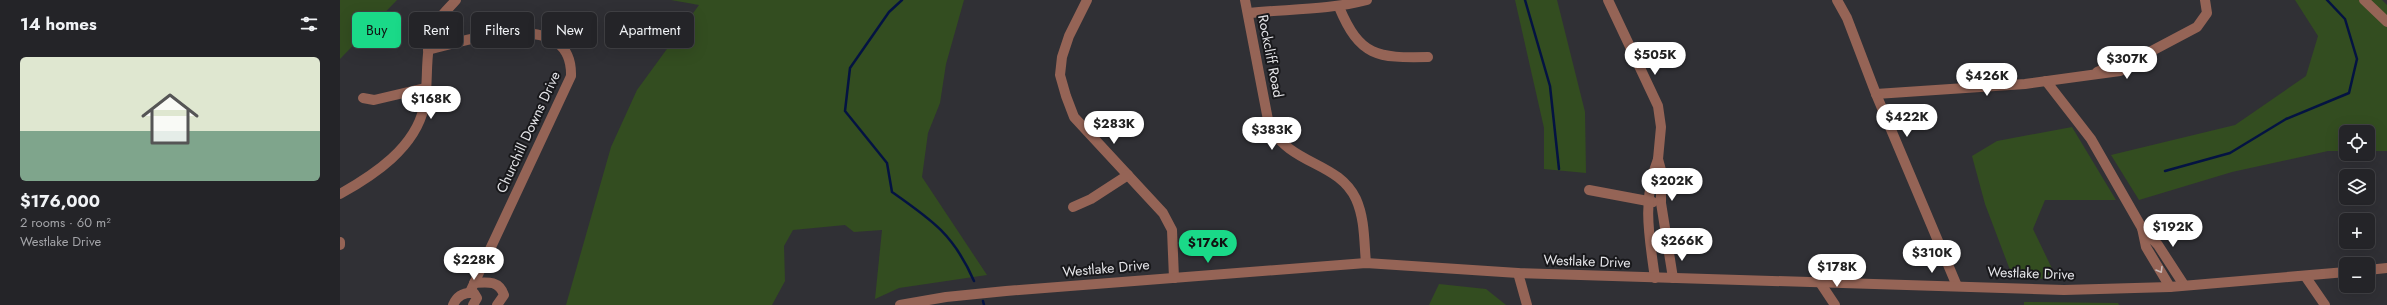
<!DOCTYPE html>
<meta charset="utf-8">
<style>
:root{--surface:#242428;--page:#2c2c30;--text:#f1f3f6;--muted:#a3a4a8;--line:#414145;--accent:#1ad988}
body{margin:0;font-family:Jost,sans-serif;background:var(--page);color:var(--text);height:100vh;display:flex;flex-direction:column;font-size:15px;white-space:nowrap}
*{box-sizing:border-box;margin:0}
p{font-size:13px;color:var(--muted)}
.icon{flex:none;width:22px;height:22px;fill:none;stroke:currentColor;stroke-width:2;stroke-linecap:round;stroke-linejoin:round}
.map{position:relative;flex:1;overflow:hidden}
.panel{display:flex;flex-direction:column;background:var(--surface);width:340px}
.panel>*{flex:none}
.banner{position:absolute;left:12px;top:12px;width:380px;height:36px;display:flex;gap:8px}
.fabs{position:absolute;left:1999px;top:125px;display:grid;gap:8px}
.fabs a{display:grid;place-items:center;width:36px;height:36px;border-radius:6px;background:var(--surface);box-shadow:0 4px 16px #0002,0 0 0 1px var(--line);font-size:20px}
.price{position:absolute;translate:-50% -34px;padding:0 9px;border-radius:14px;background:#fff;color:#222;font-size:13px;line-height:26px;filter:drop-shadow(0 1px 2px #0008)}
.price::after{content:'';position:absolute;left:50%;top:24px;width:12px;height:9px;margin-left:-6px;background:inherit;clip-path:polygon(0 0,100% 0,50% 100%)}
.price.current{background:var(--accent);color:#111}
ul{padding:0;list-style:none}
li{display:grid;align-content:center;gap:8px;height:212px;padding:0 20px}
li+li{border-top:1px solid var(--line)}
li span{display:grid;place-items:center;height:124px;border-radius:6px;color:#555}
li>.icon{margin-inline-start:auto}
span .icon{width:72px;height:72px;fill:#fffc;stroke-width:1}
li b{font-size:17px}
h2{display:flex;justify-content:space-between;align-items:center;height:48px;padding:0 20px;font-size:17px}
.pill{padding:0 14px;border-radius:6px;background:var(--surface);box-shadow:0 4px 16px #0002,0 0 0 1px var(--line);font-size:14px;line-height:36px}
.pill.current{background:var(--accent);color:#111}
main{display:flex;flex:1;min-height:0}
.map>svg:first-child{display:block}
</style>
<main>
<section class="panel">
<h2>14 homes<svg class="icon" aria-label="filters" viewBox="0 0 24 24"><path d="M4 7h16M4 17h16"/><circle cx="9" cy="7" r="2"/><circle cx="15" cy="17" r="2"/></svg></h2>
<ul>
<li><span style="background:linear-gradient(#dfe7d0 60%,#7fa58c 0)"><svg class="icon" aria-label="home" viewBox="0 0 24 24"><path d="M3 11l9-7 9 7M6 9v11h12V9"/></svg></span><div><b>$176,000</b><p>2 rooms · 60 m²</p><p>Westlake Drive</p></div></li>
</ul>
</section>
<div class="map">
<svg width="2047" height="305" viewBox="0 0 2047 305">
<rect width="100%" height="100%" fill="#303035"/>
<g fill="#334d20">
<path d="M0,0H57L0,59Z"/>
<path d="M331,0H624L606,64L600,103L588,133L582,177L647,275L559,288L535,299L542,230L514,232L505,225L453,230L444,246L445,281L432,305H226L271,147L297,90L359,5Z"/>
<path d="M1175,0H1217L1245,112L1246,173L1204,169V128Z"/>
<path d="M1955,0H2042L2047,5V151H2028V132H2006V151H1988L1892,172L1799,200L1771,155L1895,125L1966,76L1978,36Z"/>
<path d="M1732,127L1776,200H1705L1693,229L1717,279L1673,278L1645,204L1632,156L1657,141Z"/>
<path d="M1099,284L1146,289L1166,305H1089Z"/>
<path d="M1684,302L1778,303L1779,305H1684Z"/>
</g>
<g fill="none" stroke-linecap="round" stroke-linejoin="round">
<g stroke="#041342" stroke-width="2.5">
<path d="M562,0L549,12L510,68L505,111L547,163L552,192C592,220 614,235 634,281"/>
<path d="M1185,0L1210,86L1219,169"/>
<path d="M1825,171L1890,153L1946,119L2009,93L2017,59L2005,19L1987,0"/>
<path d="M643,301L644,305"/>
</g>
<g stroke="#956456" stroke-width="10">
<path d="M747,0L729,36L722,57L720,75L726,96L734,117L823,213L832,230L834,278"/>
<path d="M905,0L929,125C951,166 998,161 1016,199C1025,219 1024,242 1026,263"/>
<path d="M1268,0L1318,106L1321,127L1318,159L1321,170V203L1333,278"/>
<path d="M1497,0L1507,18L1536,94L1617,286"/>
<path d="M2024,0L2047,22"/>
<path d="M999,7C1020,57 1037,58 1088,57"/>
<path d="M909,13C948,9 989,10 1027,0"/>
<path d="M88,50C126,40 233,6 231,76L130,292"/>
<path d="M1757,72L1787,58L1806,54"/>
<path d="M1706,81L1751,139L1802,228L1818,245L1844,285"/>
<path d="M1536,94L1685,84L1780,71L1797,63L1806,54L1857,27L1867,13L1865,0"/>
<path d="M23,98L34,100L85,88"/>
<path d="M1249,190L1313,202"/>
<path d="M0,194C34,175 75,148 84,107C90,78 82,48 98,21C103,13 110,7 116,0"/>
<path d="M733,207L751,199L788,175"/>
<path d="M1802,228L1806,247L1830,287"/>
<path d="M0,242V245"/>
<path d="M2028,270L2047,268"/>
<path d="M1178,273L1187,305"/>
<path d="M1965,276L1985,305"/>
<path d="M1315,278C1309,236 1302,199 1318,159"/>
<path d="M134,283C147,282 159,280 164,295L157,305"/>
<path d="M1481,284L1495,305"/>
<path d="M113,305C117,296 124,292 134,293L137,298L133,305"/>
<path d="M560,305L606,297L666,291L1026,263L1178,273L1724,290L1830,287L2006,272"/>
</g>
</g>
<defs><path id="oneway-chevron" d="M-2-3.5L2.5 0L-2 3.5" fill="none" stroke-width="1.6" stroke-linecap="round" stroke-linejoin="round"/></defs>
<use stroke="#c9b8b6" href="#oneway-chevron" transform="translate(1820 270) rotate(59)"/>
<g text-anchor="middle" stroke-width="4" stroke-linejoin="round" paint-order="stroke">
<g font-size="14" fill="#e5e5e9" stroke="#18181b">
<text transform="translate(931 56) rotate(79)" y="5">Rockcliff Road</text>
<text transform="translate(188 132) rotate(-65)" y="5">Churchill Downs Drive</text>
<text transform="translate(1247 261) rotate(2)" y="5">Westlake Drive</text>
<text transform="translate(766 268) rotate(-5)" y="5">Westlake Drive</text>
<text transform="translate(1691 273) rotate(2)" y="5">Westlake Drive</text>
</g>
</g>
</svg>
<div class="fabs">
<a><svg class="icon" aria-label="locate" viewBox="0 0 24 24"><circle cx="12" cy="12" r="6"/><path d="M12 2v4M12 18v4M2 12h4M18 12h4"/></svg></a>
<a><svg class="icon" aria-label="layers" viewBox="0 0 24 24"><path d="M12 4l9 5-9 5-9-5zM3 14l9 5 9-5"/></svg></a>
<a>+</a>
<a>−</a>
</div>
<b class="price" style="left:1315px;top:76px">$505K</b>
<b class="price" style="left:1787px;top:80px">$307K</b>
<b class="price" style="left:1647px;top:97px">$426K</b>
<b class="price" style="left:91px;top:120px">$168K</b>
<b class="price" style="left:1567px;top:138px">$422K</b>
<b class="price" style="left:774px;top:145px">$283K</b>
<b class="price" style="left:932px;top:151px">$383K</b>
<b class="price" style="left:1332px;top:202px">$202K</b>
<b class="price" style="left:1833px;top:248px">$192K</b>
<b class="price" style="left:1342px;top:262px">$266K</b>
<b class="price current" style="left:868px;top:264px">$176K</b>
<b class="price" style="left:1592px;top:274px">$310K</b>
<b class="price" style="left:134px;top:281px">$228K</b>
<b class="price" style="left:1497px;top:288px">$178K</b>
<div class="banner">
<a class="pill current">Buy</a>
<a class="pill">Rent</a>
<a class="pill">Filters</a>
<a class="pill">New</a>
<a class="pill">Apartment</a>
</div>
</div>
</main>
